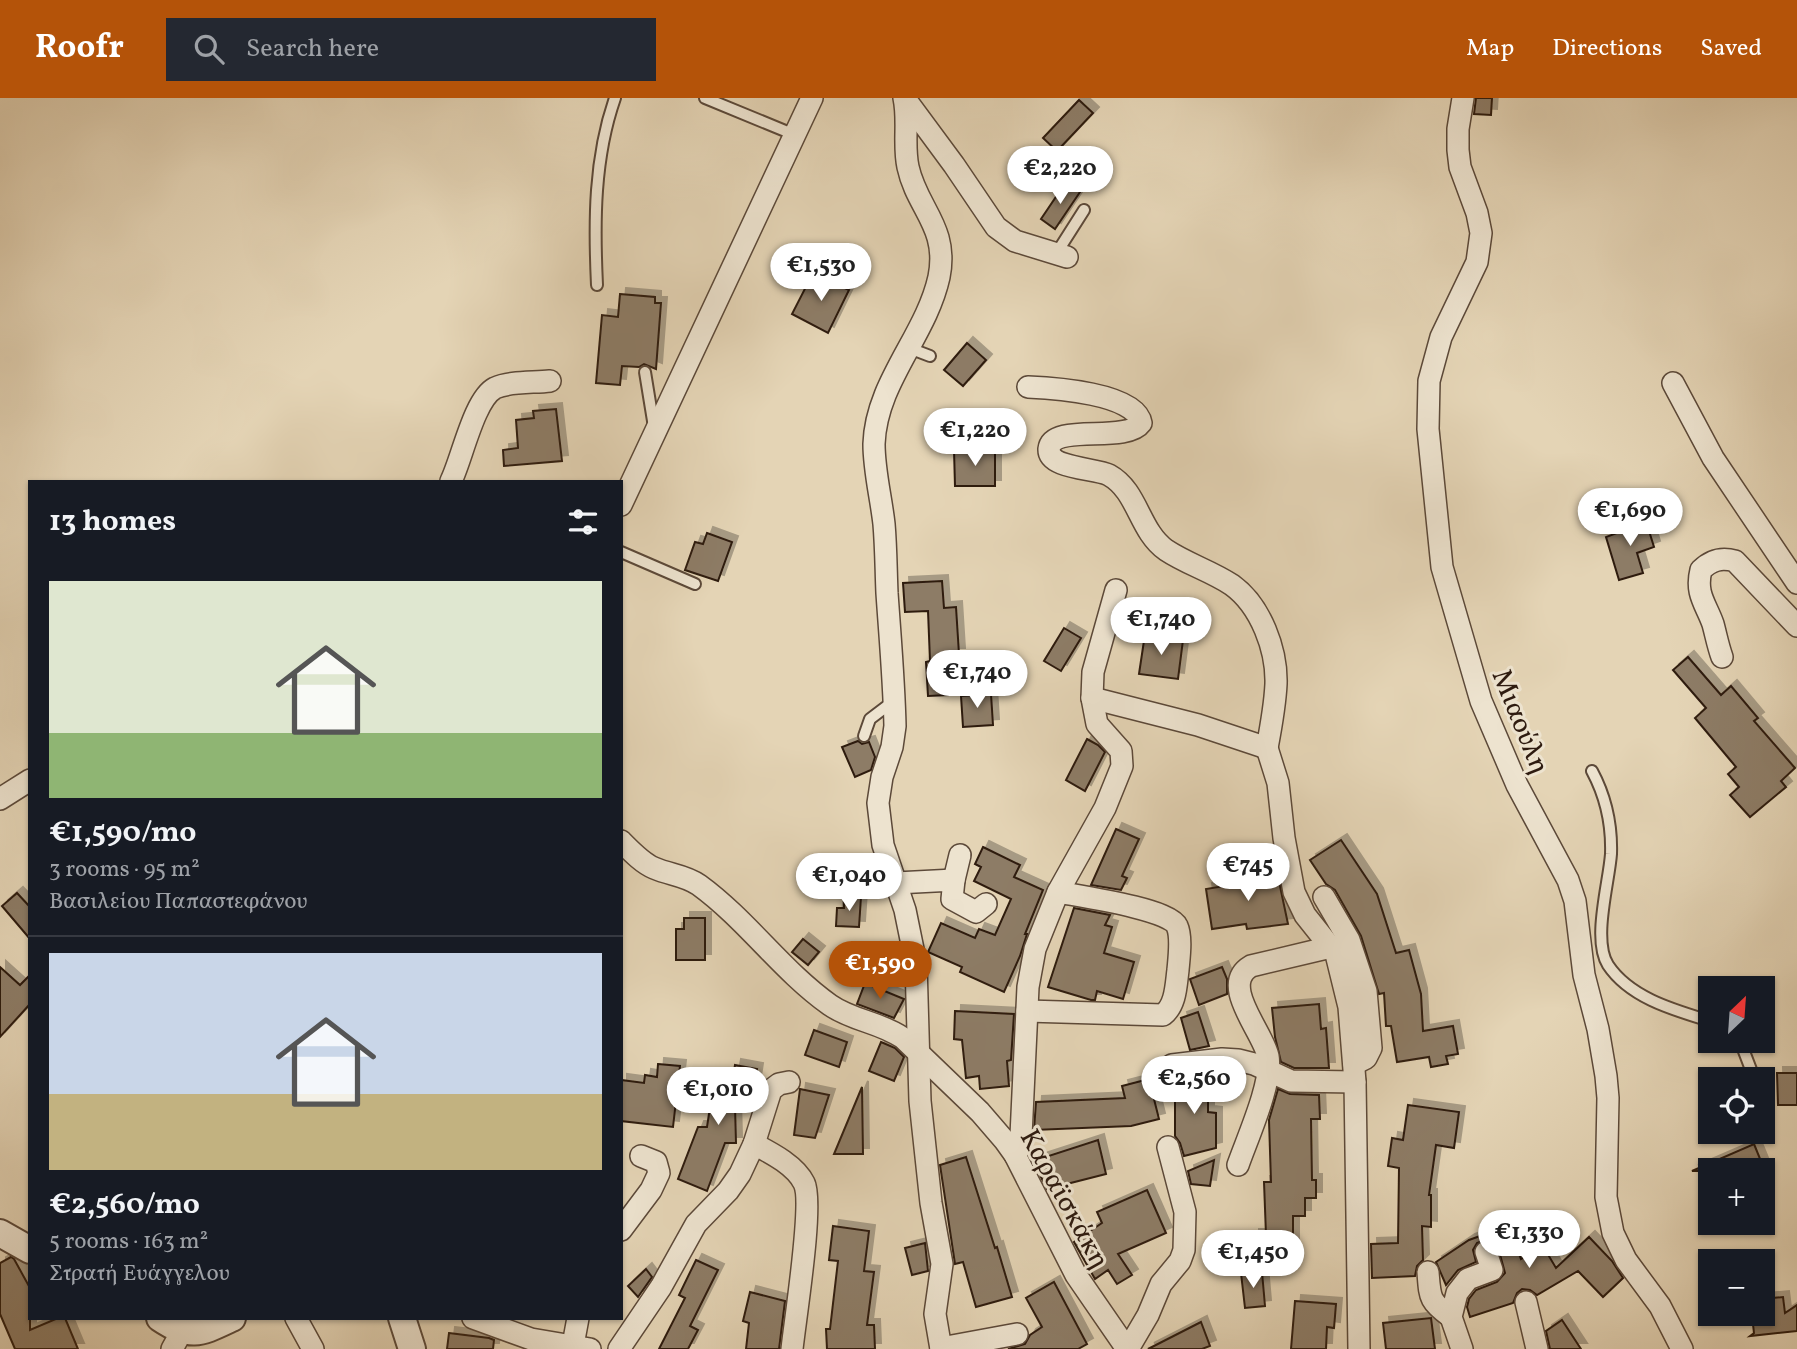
<!DOCTYPE html>
<meta charset="utf-8">
<style>
:root{--surface:#171b24;--page:#242831;--text:#f1f3f6;--muted:#9ea1a6;--line:#363941;--accent:#b45309}
body{margin:0;font-family:Vollkorn,serif;background:var(--page);color:var(--text);height:100vh;display:flex;flex-direction:column;font-size:26px;white-space:nowrap}
*{box-sizing:border-box;margin:0}
p{font-size:23px;color:var(--muted)}
.icon{flex:none;width:38px;height:38px;fill:none;stroke:currentColor;stroke-width:2;stroke-linecap:round;stroke-linejoin:round}
.map{position:relative;flex:1;overflow:hidden}
.side{position:absolute;left:28px;top:382px;width:595px;height:840px;display:flex;flex-direction:column;background:var(--surface);border-radius:0px;box-shadow:0 2px 5px #0004}
.side>*{flex:none}
.needle{width:46px;rotate:25deg}
.controls{position:absolute;left:1698px;top:878px;display:grid;gap:14px}
.controls a{display:grid;place-items:center;width:77px;height:77px;border-radius:0px;background:var(--surface);box-shadow:0 2px 5px #0004;font-size:35px}
.price{position:absolute;translate:-50% -60px;padding:0 16px;border-radius:24px;background:#fff;color:#222;font-size:23px;line-height:46px;filter:drop-shadow(0 2px 4px #0008)}
.price::after{content:'';position:absolute;left:50%;top:42px;width:21px;height:16px;margin-left:-10px;background:inherit;clip-path:polygon(0 0,100% 0,50% 100%)}
.price.current{background:var(--accent);color:#fff}
ul{padding:0;list-style:none}
li{display:grid;align-content:center;gap:14px;height:371px;padding:0 21px}
li+li{border-top:2px solid var(--line)}
li span{display:grid;place-items:center;height:217px;border-radius:0px;color:#555}
li>.icon{margin-inline-start:auto}
span .icon{width:126px;height:126px;fill:#fffc;stroke-width:1}
li b{font-size:30px}
h2{display:flex;justify-content:space-between;align-items:center;height:84px;padding:0 21px;font-size:30px}
header{display:flex;align-items:center;gap:42px;box-sizing:border-box;height:98px;padding:0 35px;background:var(--accent);color:#fff}
header strong{font-size:33px}
nav{display:flex;gap:38px;margin-inline-start:auto;font-size:24px}
.search{width:490px;height:63px;background:var(--page);display:flex;align-items:center;gap:18px;box-sizing:border-box;padding:0 24px;border-radius:0px;color:var(--muted);font-size:26px}
.map>svg:first-child{display:block}
</style>
<header>
<strong>Roofr</strong>
<div class="search"><svg class="icon" aria-label="search" viewBox="0 0 24 24"><circle cx="10" cy="10" r="6"/><path d="M15 15l6 6"/></svg>Search here</div>
<nav><a>Map</a><a>Directions</a><a>Saved</a></nav>
</header>
<div class="map">
<svg width="1797" height="1251" viewBox="0 0 1797 1251">
<defs>
<filter id="shadow"><feDropShadow dx="6" dy="-6" stdDeviation="0" flood-color="#0004"/></filter>
</defs>
<rect width="100%" height="100%" fill="#e4d4b5"/>
<filter id="stains"><feTurbulence type="fractalNoise" baseFrequency=".00286" numOctaves="4"/><feColorMatrix values="0 0 0 0 .2 0 0 0 0 .09 0 0 0 0 .02 0 0 0 .5 -.17"/></filter>
<radialGradient id="worn" r=".72"><stop offset=".6" stop-color="#630" stop-opacity="0"/><stop offset="1" stop-color="#630" stop-opacity=".3"/></radialGradient>
<g fill="#8d7b66" stroke="#2e1b10" stroke-width="2" filter="url(#shadow)">
<path d="M1476,0H1492L1491,17L1474,16Z"/>
<path d="M1079,2L1093,15L1057,53L1043,40Z"/>
<path d="M1066,84L1080,94L1055,131L1041,121Z"/>
<path d="M813,175L849,192L828,235L792,216Z"/>
<path d="M620,196L655,199V205H661L656,271L644,266L639,269L622,268L620,287L596,285L602,217L618,219Z"/>
<path d="M967,245L986,262L963,288L944,272Z"/>
<path d="M556,311L562,363L504,368L503,352L518,350L516,322L534,320L533,313Z"/>
<path d="M954,352H995V388H955Z"/>
<path d="M1645,420L1654,449L1637,455L1643,475L1619,482L1606,439L1617,435L1615,430Z"/>
<path d="M707,435L732,444L718,483L685,472L695,444L703,446Z"/>
<path d="M942,483L944,510L956,509L959,556H946L949,597L928,598L926,564L930,563L928,513L905,514L903,485Z"/>
<path d="M1064,530L1081,540L1061,573L1044,563Z"/>
<path d="M1145,536L1183,542L1178,581L1139,576Z"/>
<path d="M1688,559L1721,597L1731,588L1758,620L1754,623L1795,670L1781,683L1786,689L1750,719L1730,697L1739,689L1728,676L1736,669L1695,620L1706,610L1673,572Z"/>
<path d="M991,596L993,627L963,629L961,598Z"/>
<path d="M1087,641L1098,647L1105,654L1085,693L1066,682Z"/>
<path d="M858,643L862,646L869,644L875,659L871,672L855,679L842,649Z"/>
<path d="M1116,731L1139,741L1122,778L1127,780L1121,792L1091,787Z"/>
<path d="M1341,742L1377,796L1396,855L1409,852L1421,896L1423,933L1453,928L1458,956L1446,958L1448,966L1431,969L1429,959L1397,964L1391,928H1386L1384,895L1379,896L1361,838L1335,792L1326,786L1310,762Z"/>
<path d="M983,749L1020,767L1014,779L1043,792L1025,836H1027L1020,858L1004,894L960,874L962,869L928,854L941,825L975,840L979,831L995,837L1011,801L974,783L981,769L975,766Z"/>
<path d="M1277,774L1288,826L1247,831L1246,826L1212,831L1206,791L1243,785L1242,779Z"/>
<path d="M17,795L30,809V841L2,808Z"/>
<path d="M844,798L861,799L859,829L836,828L837,810H844Z"/>
<path d="M1074,810L1110,817L1105,827L1112,829L1104,855L1134,864L1123,901L1097,893L1095,902H1091L1048,889Z"/>
<path d="M684,820H705V862H676V831H684Z"/>
<path d="M803,841L819,854L808,867L792,854Z"/>
<path d="M0,869L20,887L30,877V906L0,939Z"/>
<path d="M1222,869L1227,881V896L1199,907L1190,881Z"/>
<path d="M865,885L904,901L894,920L857,906Z"/>
<path d="M1319,906L1321,931L1326,930L1329,970H1294L1281,964L1275,939L1272,910Z"/>
<path d="M955,913L1014,916L1011,962L1007,963L1009,988L980,991L979,978L966,980L962,942L954,941Z"/>
<path d="M1198,914L1209,948L1190,952L1181,920Z"/>
<path d="M814,932L847,944L839,969L805,957Z"/>
<path d="M881,944L895,950L904,959L894,983L869,973Z"/>
<path d="M658,966L680,968L673,1029L621,1023V982L644,985L645,977L657,979Z"/>
<path d="M735,967L757,971L751,1010L735,1008L736,1045H725L707,1093L678,1081L698,1029H707L714,983L732,985Z"/>
<path d="M1777,975H1797V1007H1778Z"/>
<path d="M1208,977V1014L1216,1015V1050L1184,1058L1180,1045L1175,1038V980Z"/>
<path d="M1149,981L1159,1021L1131,1028L1034,1032L1036,1004L1125,1000L1122,988Z"/>
<path d="M862,989L863,1056H834Z"/>
<path d="M800,991L829,997L815,1040L794,1037Z"/>
<path d="M1278,991L1290,996L1319,997L1320,1021H1311L1312,1082H1316V1100H1305V1118H1293V1158H1279V1162H1253V1137H1266L1264,1084H1271L1269,1022Z"/>
<path d="M1408,1007L1459,1014L1454,1050L1436,1047L1429,1097H1431V1129L1422,1128L1423,1162L1417,1168L1415,1178L1372,1180L1371,1146L1398,1145L1399,1070L1388,1068L1392,1040L1403,1042Z"/>
<path d="M1098,1042L1106,1076L1047,1091L1033,1063Z"/>
<path d="M1754,1046L1765,1073H1692Z"/>
<path d="M966,1059L995,1150L997,1149L1012,1199L976,1209L963,1164L955,1166L940,1067Z"/>
<path d="M1214,1062L1210,1088L1191,1086L1188,1073Z"/>
<path d="M1147,1092L1166,1135L1118,1156L1132,1177L1117,1186L1108,1172L1095,1181L1074,1144L1102,1125L1097,1114Z"/>
<path d="M833,1128L869,1133L864,1173L874,1174L867,1227H874L875,1251H827L826,1231H830L838,1163L829,1162Z"/>
<path d="M1508,1128L1521,1161L1543,1148L1556,1170L1589,1139L1612,1163L1623,1180L1603,1199L1578,1173L1537,1197L1530,1192L1522,1191L1517,1195L1513,1205L1470,1219L1467,1209L1469,1201L1476,1192L1497,1184L1505,1175L1498,1149L1488,1141L1477,1145L1473,1152L1476,1164L1458,1172L1446,1187L1436,1164L1469,1142Z"/>
<path d="M925,1145L928,1173L912,1177L905,1150Z"/>
<path d="M11,1159L14,1161L30,1190V1232L58,1220H65L78,1251H15L0,1216V1165Z"/>
<path d="M696,1162L718,1172L690,1228L698,1232L688,1251H659L685,1200L679,1197Z"/>
<path d="M646,1171L652,1179L638,1199L628,1188Z"/>
<path d="M1262,1174L1265,1208L1245,1210L1241,1175Z"/>
<path d="M1054,1184L1087,1246L1078,1251H1008L1025,1246L1030,1237L1042,1229L1026,1200Z"/>
<path d="M750,1194L785,1203L779,1251H746L749,1225L743,1223Z"/>
<path d="M1783,1199L1785,1215L1797,1207V1233L1750,1238L1754,1235L1752,1218L1762,1217V1201Z"/>
<path d="M1295,1203L1336,1206L1334,1230L1327,1229L1326,1251H1291Z"/>
<path d="M1431,1220L1435,1251H1386L1383,1225Z"/>
<path d="M1562,1222L1581,1251H1550L1546,1233Z"/>
<path d="M1201,1224L1210,1248L1202,1251H1148Z"/>
<path d="M449,1235L489,1240L494,1242L493,1251H447Z"/>
</g>
<g fill="none" stroke-linecap="round" stroke-linejoin="round">
<defs>
<g id="service">
<path d="M705,0L795,37"/>
<path d="M1056,156L1084,112"/>
<path d="M597,187C594,124 594,60 615,0"/>
<path d="M909,250L930,258"/>
<path d="M645,274L654,329"/>
<path d="M621,454L695,486"/>
<path d="M864,638L870,621L895,602"/>
<path d="M1592,673C1606,699 1612,725 1611,756C1609,785 1592,842 1608,867C1630,900 1674,912 1710,923"/>
<path d="M1740,943L1755,982"/>
</g>
<g id="minor">
<path d="M904,0C909,23 903,46 908,69C917,111 949,129 939,179C926,238 876,284 874,346C874,373 881,399 884,426C886,449 886,472 887,495C890,539 894,583 895,628L892,649L882,679L878,705L883,747L905,812L916,866L920,1003L931,1105L942,1166L935,1216L941,1251"/>
<path d="M1463,0L1458,31V52L1460,69L1477,115L1481,135L1477,164L1441,239L1429,283L1428,331L1442,469L1481,603L1517,687L1568,782L1575,803L1584,877L1598,931L1606,978L1608,1000L1606,1099L1613,1135L1626,1162L1660,1208L1682,1251"/>
<path d="M906,2L954,67L996,129L1015,143L1067,159"/>
<path d="M1673,285L1713,360L1797,485"/>
<path d="M1028,289C1052,290 1136,295 1141,325C1126,346 1052,324 1049,351C1048,371 1096,370 1109,377C1138,393 1139,433 1166,452C1187,466 1211,473 1232,487C1261,508 1277,552 1276,586C1275,607 1271,629 1267,650"/>
<path d="M451,383C462,361 474,301 495,290C510,283 534,285 550,283"/>
<path d="M621,407L812,0"/>
<path d="M1722,559C1718,548 1716,537 1713,526C1706,506 1695,496 1701,472C1711,462 1721,459 1735,463L1797,528"/>
<path d="M1092,600L1198,627L1267,650"/>
<path d="M1267,650L1278,685L1284,740L1294,794L1305,817L1336,856L1349,909L1355,984L1359,1251"/>
<path d="M0,701L30,682"/>
<path d="M621,743C631,753 642,765 654,770C670,777 685,777 699,787C747,822 782,873 830,907C853,923 880,924 903,940L980,1014L1005,1043L1015,1057L1076,1177L1127,1251"/>
<path d="M954,782L960,757"/>
<path d="M896,785L954,782L952,801L976,814L986,806"/>
<path d="M1324,799L1349,842L1366,893L1371,950L1366,960L1354,966"/>
<path d="M1027,913L1163,917C1176,907 1176,887 1178,872C1179,860 1182,839 1177,828C1170,811 1078,798 1058,794"/>
<path d="M1172,967L1222,961L1238,962L1254,966L1291,983L1355,984"/>
<path d="M754,1046C771,1055 795,1067 804,1085C814,1104 795,1222 792,1251"/>
<path d="M1015,1057L1019,1051L1021,1038L1028,889L1035,851L1058,794L1105,710L1122,668L1121,653L1097,626L1092,600L1093,574L1116,492"/>
<path d="M1238,1067C1247,1041 1273,984 1268,958C1262,932 1219,887 1251,868L1331,849"/>
<path d="M621,1132L651,1092L659,1075L656,1064L641,1058"/>
<path d="M1428,1174C1430,1200 1429,1203 1451,1219"/>
<path d="M1526,1204L1537,1251"/>
<path d="M296,1220L313,1251"/>
<path d="M473,1220L531,1241L590,1251"/>
<path d="M573,1247L578,1220"/>
<path d="M941,1250L1017,1236"/>
<path d="M172,1251L182,1233"/>
<path d="M619,1251L661,1189L696,1126L728,1093L740,1076L754,1046L771,992L779,986L789,984"/>
<path d="M1128,1251L1148,1217L1161,1186L1180,1163L1184,1152L1185,1114L1168,1049"/>
<path d="M1462,1251L1451,1219L1457,1195L1468,1181L1492,1172L1486,1154"/>
</g>
<g id="tertiary">
<path d="M0,1135L30,1152"/>
<path d="M160,1220C191,1241 200,1235 232,1220"/>
<path d="M402,1220L412,1251"/>
</g>
</defs>
<use href="#service" stroke="#5c4939" stroke-width="14"/>
<use href="#minor" stroke="#5c4939" stroke-width="24"/>
<use href="#tertiary" stroke="#5c4939" stroke-width="30"/>
<use href="#service" stroke="#ede3cf" stroke-width="10"/>
<use href="#minor" stroke="#ede3cf" stroke-width="21"/>
<use href="#tertiary" stroke="#ede3cf" stroke-width="26"/>
</g>
<g text-anchor="middle" stroke-width="6" stroke-linejoin="round" paint-order="stroke">
<g font-size="28" fill="#2e1b10" stroke="#ede3cf">
<text transform="translate(1522 623) rotate(68)" y="10">Μιαούλη</text>
<text transform="translate(1066 1100) rotate(61)" y="10">Καραϊσκάκη</text>
</g>
</g>
<rect width="100%" height="100%" filter="url(#stains)"/>
<rect width="100%" height="100%" fill="url(#worn)"/>
</svg>
<div class="controls">
<a><svg class="needle" viewBox="-14 -14 28 28"><path d="M0-13l5 13h-10z" fill="#e53935"/><path d="M0 13l5-13h-10z" fill="#9ea1a6"/></svg></a>
<a><svg class="icon" aria-label="locate" viewBox="0 0 24 24"><circle cx="12" cy="12" r="6"/><path d="M12 2v4M12 18v4M2 12h4M18 12h4"/></svg></a>
<a>+</a>
<a>−</a>
</div>
<b class="price" style="left:1060px;top:108px">€2,220</b>
<b class="price" style="left:821px;top:205px">€1,530</b>
<b class="price" style="left:975px;top:370px">€1,220</b>
<b class="price" style="left:1630px;top:450px">€1,690</b>
<b class="price" style="left:1161px;top:559px">€1,740</b>
<b class="price" style="left:977px;top:612px">€1,740</b>
<b class="price" style="left:1248px;top:805px">€745</b>
<b class="price" style="left:849px;top:815px">€1,040</b>
<b class="price current" style="left:880px;top:903px">€1,590</b>
<b class="price" style="left:1194px;top:1018px">€2,560</b>
<b class="price" style="left:718px;top:1029px">€1,010</b>
<b class="price" style="left:1529px;top:1172px">€1,330</b>
<b class="price" style="left:1253px;top:1192px">€1,450</b>
<section class="side">
<h2>13 homes<svg class="icon" aria-label="filters" viewBox="0 0 24 24"><path d="M4 7h16M4 17h16"/><circle cx="9" cy="7" r="2"/><circle cx="15" cy="17" r="2"/></svg></h2>
<ul>
<li><span style="background:linear-gradient(#dfe7d0 70%,#8fb573 0)"><svg class="icon" aria-label="home" viewBox="0 0 24 24"><path d="M3 11l9-7 9 7M6 9v11h12V9"/></svg></span><div><b>€1,590/mo</b><p>3 rooms · 95 m²</p><p>Βασιλείου Παπαστεφάνου</p></div></li>
<li><span style="background:linear-gradient(#c9d6e8 65%,#c2b280 0)"><svg class="icon" aria-label="home" viewBox="0 0 24 24"><path d="M3 11l9-7 9 7M6 9v11h12V9"/></svg></span><div><b>€2,560/mo</b><p>5 rooms · 163 m²</p><p>Στρατή Ευάγγελου</p></div></li>
</ul>
</section>
</div>
